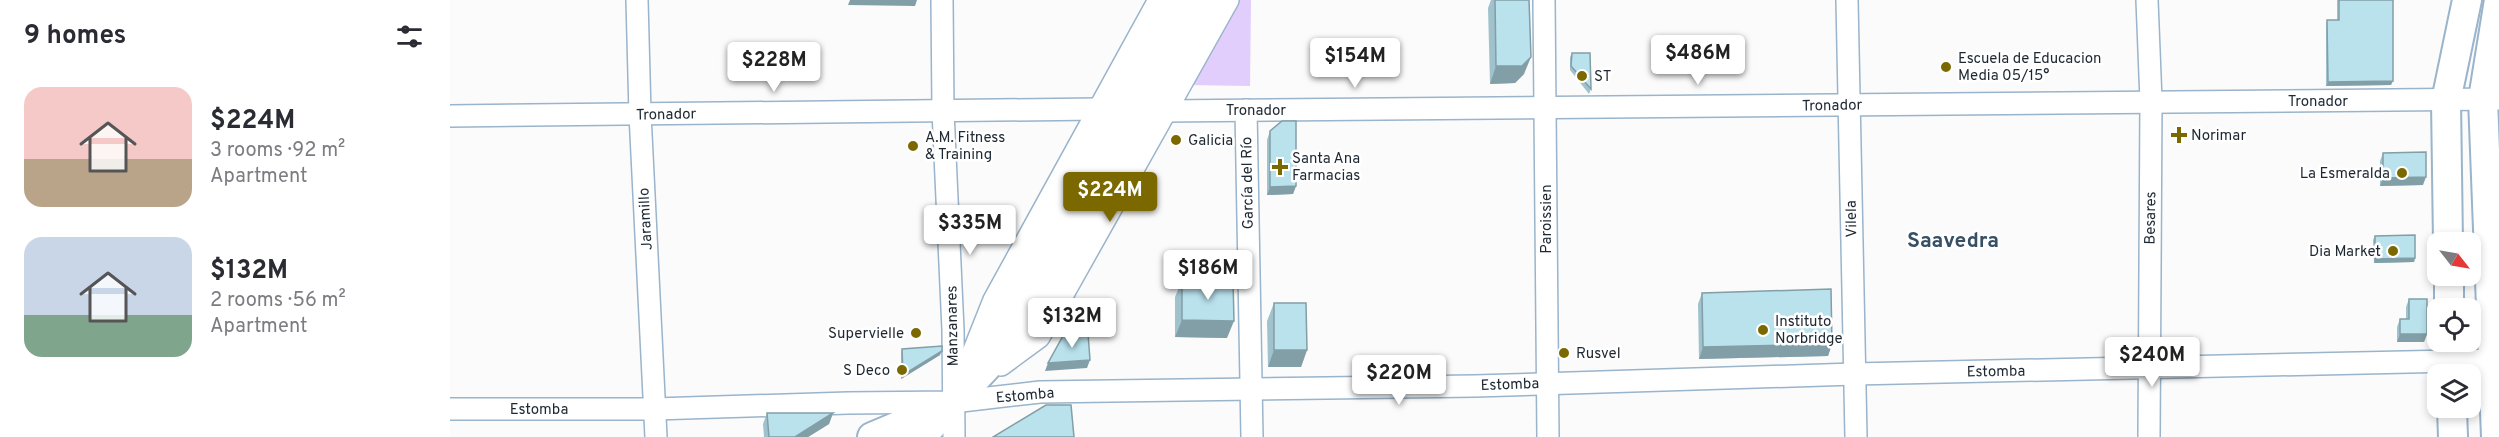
<!DOCTYPE html>
<meta charset="utf-8">
<style>
:root{--surface:#fff;--page:#f2f2f3;--text:#2b2b33;--muted:#7c7c81;--accent:#7b6900}
body{margin:0;font-family:Overpass,sans-serif;background:var(--page);color:var(--text);height:100vh;display:flex;flex-direction:column;font-size:22px;white-space:nowrap}
*{box-sizing:border-box;margin:0}
p{font-size:20px;color:var(--muted)}
.icon{flex:none;width:33px;height:33px;fill:none;stroke:currentColor;stroke-width:2;stroke-linecap:round;stroke-linejoin:round}
.map{position:relative;flex:1;overflow:hidden}
.panel{display:flex;flex-direction:column;background:var(--surface);width:450px}
.panel>*{flex:none}
.needle{width:39px;rotate:121deg}
.tools{position:absolute;left:1977px;top:232px;display:grid;gap:12px}
.tools a{display:grid;place-items:center;width:54px;height:54px;border-radius:12px;background:var(--surface);box-shadow:0 3px 9px #0003;font-size:30px}
.price{position:absolute;translate:-50% -51px;padding:0 14px;border-radius:6px;background:#fff;color:#222;font-size:20px;line-height:39px;filter:drop-shadow(0 2px 3px #0008)}
.price::after{content:'';position:absolute;left:50%;top:36px;width:18px;height:14px;margin-left:-9px;background:inherit;clip-path:polygon(0 0,100% 0,50% 100%)}
.price.current{background:var(--accent);color:#fff}
ul{padding:0;list-style:none}
li{display:flex;align-items:center;gap:18px;height:150px;padding:0 24px}
li span{display:grid;place-items:center;flex:none;width:168px;height:120px;border-radius:18px;color:#555}
li>.icon{margin-inline-start:auto}
span .icon{width:72px;height:72px;fill:#fffc;stroke-width:1}
li b{font-size:26px}
h2{display:flex;justify-content:space-between;align-items:center;height:72px;padding:0 24px;font-size:26px}
main{display:flex;flex:1;min-height:0}
.map>svg:first-child{display:block}
</style>
<main>
<section class="panel">
<h2>9 homes<svg class="icon" aria-label="filters" viewBox="0 0 24 24"><path d="M4 7h16M4 17h16"/><circle cx="9" cy="7" r="2"/><circle cx="15" cy="17" r="2"/></svg></h2>
<ul>
<li><span style="background:linear-gradient(#f6c9c9 60%,#b9a48a 0)"><svg class="icon" aria-label="home" viewBox="0 0 24 24"><path d="M3 11l9-7 9 7M6 9v11h12V9"/></svg></span><div><b>$224M</b><p>3 rooms · 92 m²</p><p>Apartment</p></div></li>
<li><span style="background:linear-gradient(#c9d6e8 65%,#7fa58c 0)"><svg class="icon" aria-label="home" viewBox="0 0 24 24"><path d="M3 11l9-7 9 7M6 9v11h12V9"/></svg></span><div><b>$132M</b><p>2 rooms · 56 m²</p><p>Apartment</p></div></li>
</ul>
</section>
<div class="map">
<svg width="2049" height="437" viewBox="0 0 2049 437">
<rect width="100%" height="100%" fill="#fbfbfb"/>
<path fill="#e1cefc" d="M783,0H801L800,86L737,85Z"/>
<g fill="none" stroke-linecap="round" stroke-linejoin="round">
<defs>
<g id="minor">
<path d="M187,0L190,114L206,437"/>
<path d="M492,0L493,111L503,330L504,437"/>
<path d="M1094,0L1098,437"/>
<path d="M1397,0L1406,437"/>
<path d="M1697,0L1701,101L1699,437"/>
<path d="M796,110L802,437"/>
<path d="M715,111L2049,99"/>
<path d="M0,116L648,109"/>
<path d="M551,365L589,337L778,0"/>
<path d="M507,393L544,300L709,0"/>
<path d="M0,409H205L398,403L503,402L590,392L1025,386L1404,374L2049,360"/>
</g>
<g id="secondary">
<path d="M1998,243L1996,101L2017,0"/>
<path d="M1999,276V309"/>
<path d="M2000,342L2001,375"/>
<path d="M534,352L559,312L733,0"/>
<path d="M2002,408L2003,437"/>
<path d="M422,437L493,407"/>
<path d="M471,437L575,326L757,0"/>
<path d="M2046,437L2033,99L2049,0"/>
</g>
</defs>
<use href="#minor" stroke="#99b4cb" stroke-width="24"/>
<use href="#secondary" stroke="#99b4cb" stroke-width="32"/>
<use href="#minor" stroke="#fff" stroke-width="21"/>
<use href="#secondary" stroke="#fff" stroke-width="28"/>
</g>
<g fill="#9fc2cc">
<path d="M1041,0H1079L1074,74L1065,83L1040,84L1038,8Z"/>
<path d="M1887,0H1943L1941,85L1876,86V24L1877,20H1887Z"/>
<path d="M1122,53L1141,89L1139,94L1120,70V57Z"/>
<path d="M820,131L846,186L843,194L817,195V140Z"/>
<path d="M1933,153L1973,185L1930,186V161Z"/>
<path d="M1925,236L1965,258L1964,262L1924,263L1923,240Z"/>
<path d="M732,280L777,338L725,337V297Z"/>
<path d="M1252,293L1382,344L1378,356L1249,359L1248,304Z"/>
<path d="M1959,299L1977,334L1974,342H1947V327L1950,319H1956V307Z"/>
<path d="M824,303L857,350L851,367H818L817,321Z"/>
<path d="M452,349L490,355L451,379V353Z"/>
<path d="M317,413H383L379,424L358,437H314L313,424Z"/>
</g>
<g fill="#829ea6">
<path d="M400,0H467L465,6L398,5Z"/>
<path d="M1081,57L1074,74L1065,83L1040,84L1046,66Z"/>
<path d="M1943,81L1941,85L1876,86L1878,82Z"/>
<path d="M1976,177L1973,185L1930,186L1933,178Z"/>
<path d="M846,186L843,194L817,195L820,187Z"/>
<path d="M1965,258L1964,262L1924,263L1925,259Z"/>
<path d="M732,320L784,321L777,338L725,337Z"/>
<path d="M1950,334H1977L1974,342H1947Z"/>
<path d="M1382,344L1378,356L1249,359L1253,347Z"/>
<path d="M824,350H857L851,367H818Z"/>
<path d="M492,351L490,355L451,379L453,375Z"/>
<path d="M640,360L637,368L595,371L598,363Z"/>
<path d="M383,413L379,424L358,437H345Z"/>
</g>
<g fill="#b9e2ed" stroke="#829ea6" stroke-width="1.5">
<path d="M1045,0H1079L1081,57L1072,66H1046Z"/>
<path d="M1889,0H1943V81L1878,82L1877,20H1889Z"/>
<path d="M1122,53H1140L1141,89L1121,66Z"/>
<path d="M832,121H846V186L820,187V131Z"/>
<path d="M1976,152V177L1933,178V153Z"/>
<path d="M1965,235V258L1925,259V236Z"/>
<path d="M732,280L783,281L784,321L732,320Z"/>
<path d="M1381,289L1382,344L1253,347L1252,293Z"/>
<path d="M1959,299H1977V334H1950V319H1959Z"/>
<path d="M824,303H856L857,350H824Z"/>
<path d="M638,333L640,360L598,363L614,334Z"/>
<path d="M492,346V351L453,375L452,349Z"/>
<path d="M596,405H621L624,437H543Z"/>
<path d="M317,413H383L345,437H319Z"/>
</g>
<g fill="#7b6900" stroke="#fff" stroke-width="2">
<circle cx="1496" cy="67" r="6"/>
<circle cx="1132" cy="76" r="6"/>
<path d="M1726 126h6v6h6v6h-6v6h-6v-6h-6v-6h6z"/>
<circle cx="726" cy="140" r="6"/>
<circle cx="463" cy="146" r="6"/>
<path d="M827 158h6v6h6v6h-6v6h-6v-6h-6v-6h6z"/>
<circle cx="1952" cy="173" r="6"/>
<circle cx="1943" cy="251" r="6"/>
<circle cx="1313" cy="330" r="6"/>
<circle cx="466" cy="333" r="6"/>
<circle cx="1114" cy="353" r="6"/>
<circle cx="452" cy="370" r="6"/>
</g>
<g text-anchor="middle" stroke-width="5" stroke-linejoin="round" paint-order="stroke">
<g font-size="15" fill="#1e2832" stroke="#fff" text-anchor="start">
<text x="1508" y="63">Escuela de Educacion<tspan x="1508" dy="17">Media 05/15°</tspan></text>
<text x="1144" y="81">ST</text>
<text x="1741" y="140">Norimar</text>
<text x="475" y="142">A.M. Fitness<tspan x="475" dy="17">&amp; Training</tspan></text>
<text x="738" y="145">Galicia</text>
<text x="842" y="163">Santa Ana<tspan x="842" dy="17">Farmacias</tspan></text>
<text x="1940" y="178" text-anchor="end">La Esmeralda</text>
<text x="1931" y="256" text-anchor="end">Dia Market</text>
<text x="1325" y="326">Instituto<tspan x="1325" dy="17">Norbridge</tspan></text>
<text x="454" y="338" text-anchor="end">Supervielle</text>
<text x="1126" y="358">Rusvel</text>
<text x="440" y="375" text-anchor="end">S Deco</text>
</g>
<g font-size="15" fill="#1e2832" stroke="#fff">
<text x="1868" y="106">Tronador</text>
<text transform="translate(1382 105) rotate(-1)" y="5">Tronador</text>
<text x="806" y="115">Tronador</text>
<text transform="translate(216 114) rotate(-1)" y="5">Tronador</text>
<text transform="translate(797 183) rotate(-91)" y="5">García del Río</text>
<text transform="translate(1700 218) rotate(-89)" y="5">Besares</text>
<text transform="translate(195 219) rotate(-93)" y="5">Jaramillo</text>
<text transform="translate(1096 219) rotate(-90)" y="5">Paroissien</text>
<text transform="translate(1401 219) rotate(-91)" y="5">Vilela</text>
<text transform="translate(502 326) rotate(-91)" y="5">Manzanares</text>
<text transform="translate(1546 371) rotate(-1)" y="5">Estomba</text>
<text transform="translate(1060 384) rotate(-2)" y="5">Estomba</text>
<text transform="translate(575 395) rotate(-5)" y="5">Estomba</text>
<text x="89" y="414">Estomba</text>
</g>
<g font-size="21" font-weight="bold" fill="#385064" stroke="#fff">
<text x="1503" y="247">Saavedra</text>
</g>
</g>
</svg>
<div class="tools">
<a><svg class="needle" viewBox="-14 -14 28 28"><path d="M0-13l5 13h-10z" fill="#e53935"/><path d="M0 13l5-13h-10z" fill="#7c7c81"/></svg></a>
<a><svg class="icon" aria-label="locate" viewBox="0 0 24 24"><circle cx="12" cy="12" r="6"/><path d="M12 2v4M12 18v4M2 12h4M18 12h4"/></svg></a>
<a><svg class="icon" aria-label="layers" viewBox="0 0 24 24"><path d="M12 4l9 5-9 5-9-5zM3 14l9 5 9-5"/></svg></a>
</div>
<b class="price" style="left:1248px;top:86px">$486M</b>
<b class="price" style="left:905px;top:89px">$154M</b>
<b class="price" style="left:324px;top:93px">$228M</b>
<b class="price current" style="left:660px;top:223px">$224M</b>
<b class="price" style="left:520px;top:256px">$335M</b>
<b class="price" style="left:758px;top:301px">$186M</b>
<b class="price" style="left:622px;top:349px">$132M</b>
<b class="price" style="left:1702px;top:388px">$240M</b>
<b class="price" style="left:949px;top:406px">$220M</b>
</div>
</main>
